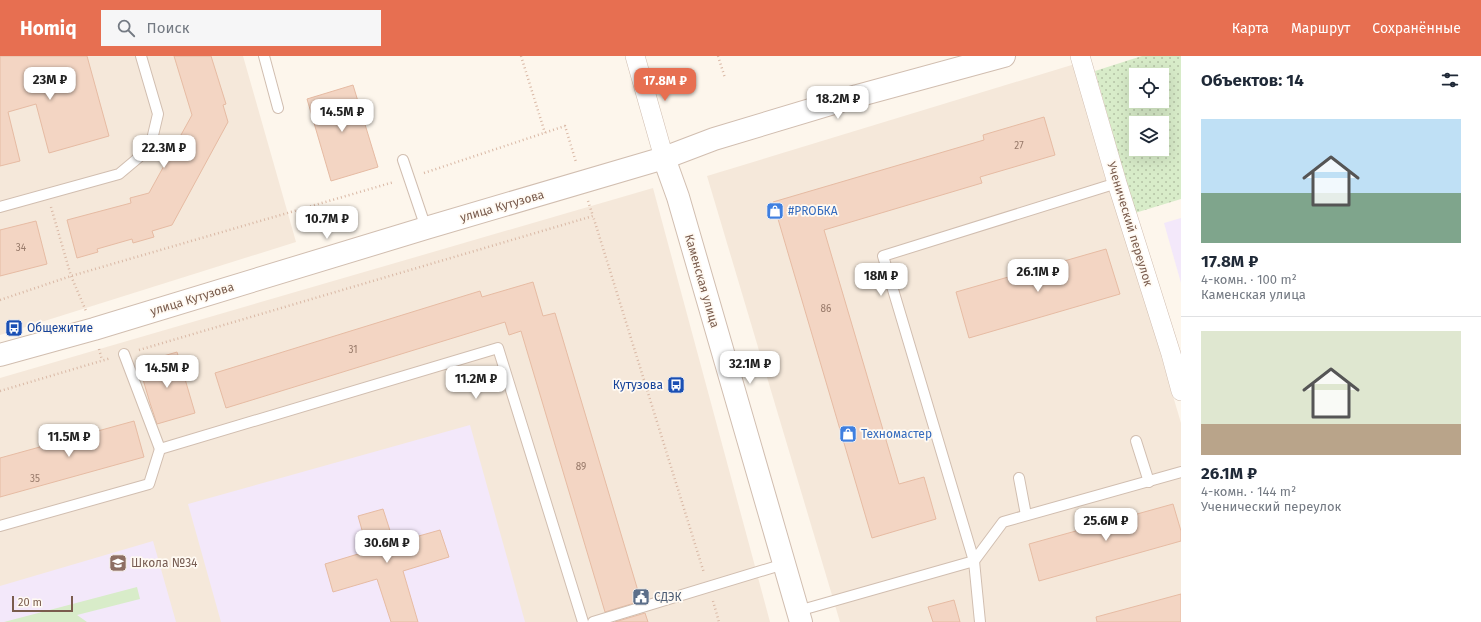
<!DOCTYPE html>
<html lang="ru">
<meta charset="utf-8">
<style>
:root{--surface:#fff;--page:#f6f6f7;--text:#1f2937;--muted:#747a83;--line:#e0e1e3;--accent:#e76f51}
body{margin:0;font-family:"Fira Sans",sans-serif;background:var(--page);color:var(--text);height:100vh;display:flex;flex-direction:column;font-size:15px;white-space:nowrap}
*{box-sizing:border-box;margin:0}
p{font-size:13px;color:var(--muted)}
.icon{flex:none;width:22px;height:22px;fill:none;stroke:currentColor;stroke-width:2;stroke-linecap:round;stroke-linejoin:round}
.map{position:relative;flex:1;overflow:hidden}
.sheet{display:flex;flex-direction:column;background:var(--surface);width:300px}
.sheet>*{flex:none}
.fabs{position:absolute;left:1129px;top:12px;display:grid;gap:8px}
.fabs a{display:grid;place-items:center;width:40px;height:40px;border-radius:0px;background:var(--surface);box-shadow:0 4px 16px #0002;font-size:20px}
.scale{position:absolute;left:12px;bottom:10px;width:61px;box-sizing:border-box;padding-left:4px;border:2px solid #7a5c4d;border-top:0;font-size:11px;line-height:14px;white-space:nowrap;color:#7a5c4d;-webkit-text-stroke:3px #fffaf3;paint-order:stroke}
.price{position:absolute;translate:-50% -34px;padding:0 9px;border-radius:8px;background:#fff;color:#222;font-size:13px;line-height:26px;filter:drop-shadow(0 1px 2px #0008)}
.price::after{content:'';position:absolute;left:50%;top:24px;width:12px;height:9px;margin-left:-6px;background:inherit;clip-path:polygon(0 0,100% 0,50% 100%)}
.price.selected{background:var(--accent);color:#fff}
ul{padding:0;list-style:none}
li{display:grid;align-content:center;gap:8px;height:212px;padding:0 20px}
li+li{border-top:1px solid var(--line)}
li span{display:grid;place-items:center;height:124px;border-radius:0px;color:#555}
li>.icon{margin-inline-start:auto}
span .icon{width:72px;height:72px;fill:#fffc;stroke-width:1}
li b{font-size:17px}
h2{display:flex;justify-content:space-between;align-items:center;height:48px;padding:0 20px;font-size:17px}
header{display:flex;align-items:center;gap:24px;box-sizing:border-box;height:56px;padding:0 20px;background:var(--accent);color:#fff}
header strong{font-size:19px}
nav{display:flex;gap:22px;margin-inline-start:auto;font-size:14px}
.search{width:280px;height:36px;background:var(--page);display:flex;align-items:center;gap:10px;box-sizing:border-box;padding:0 14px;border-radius:0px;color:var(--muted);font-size:15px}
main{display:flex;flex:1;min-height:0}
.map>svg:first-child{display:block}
</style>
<header>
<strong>Homiq</strong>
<div class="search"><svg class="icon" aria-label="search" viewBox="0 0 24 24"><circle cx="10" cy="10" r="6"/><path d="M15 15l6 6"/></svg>Поиск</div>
<nav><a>Карта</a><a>Маршрут</a><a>Сохранённые</a></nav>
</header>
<main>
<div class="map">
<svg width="1181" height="566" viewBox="0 0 1181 566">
<defs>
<pattern id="park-dots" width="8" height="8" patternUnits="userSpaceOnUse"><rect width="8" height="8" fill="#d8ecc9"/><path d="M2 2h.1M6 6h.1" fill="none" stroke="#b4c2a5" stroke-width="1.8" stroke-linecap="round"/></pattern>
</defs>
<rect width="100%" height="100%" fill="#fdf6ec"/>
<g fill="#f5e8da">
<path d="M0,0H243L296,186L0,279Z"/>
<path d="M1075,8L1181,367V566H840L707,120Z"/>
<path d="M653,132L770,566H0V322Z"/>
</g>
<g fill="#f3e8fa">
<path d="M1181,162V227L1164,167Z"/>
<path d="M470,369L525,566H221L188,448Z"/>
<path d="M153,485L176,566H0V530Z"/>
</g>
<path fill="#d8ecc9" d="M137,531L140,543L77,559L87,566H4Z"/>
<path fill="url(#park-dots)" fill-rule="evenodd" d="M1142,0H1181V143L1135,157L1095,15ZM1136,19H1162V45H1136ZM1136,67H1162V93H1136Z"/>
<g fill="#f3d5c3" stroke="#e6bba3">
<path d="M0,0H87L109,80L49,97L36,48L8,56L20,105L0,110Z"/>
<path d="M174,0H211L226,48L223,49L228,66L172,169L152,175L154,181L133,187L132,183L97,193L98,196L77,202L67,164L131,147L130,142L149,137L192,59Z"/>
<path d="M353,29L378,111L331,125L307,43Z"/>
<path d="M1044,61L1055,99L980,121L982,127L824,174L899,428L924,421L936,463L872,482L773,146L984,84L983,79Z"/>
<path d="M36,165L47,208L0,220V174Z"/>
<path d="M1106,193L1120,238L969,282L956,236Z"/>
<path d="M533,226L543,260L555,257L641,545L605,556L521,275L509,279L505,266L226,352L215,317L480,235L482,241Z"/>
<path d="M177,296L195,357L157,368L150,347L139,310L161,304L160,301Z"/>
<path d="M134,365L144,401L0,441V402Z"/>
<path d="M1173,448L1181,475V485L1039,525L1029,488Z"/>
<path d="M383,453L394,487L440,474L449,501L403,515L418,566H391L377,523L333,536L325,508L368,495L358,460Z"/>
<path d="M1181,538V566H1097L1096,561Z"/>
<path d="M954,544L960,566H933L928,551Z"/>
<path d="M645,557L648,566H615Z"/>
</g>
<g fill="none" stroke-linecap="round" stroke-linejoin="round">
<defs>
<g id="service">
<path d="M264,0L278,52"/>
<path d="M403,104L426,172"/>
<path d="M0,151L119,118L150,92L158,58L141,0"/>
<path d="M124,298L160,393L498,292L583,566"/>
<path d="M1136,385L1149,426"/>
<path d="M1019,422L1026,459"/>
<path d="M0,470L149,428L160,393"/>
<path d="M974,505L883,200L1117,127"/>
<path d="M974,505L1003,466L1181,416"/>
<path d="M798,555L974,505L980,566"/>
<path d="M593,566L784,508"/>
</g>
<g id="minor">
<path d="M635,0L664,102"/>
<path d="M1080,0L1117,127L1171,298L1181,335"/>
</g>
<g id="tertiary">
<path d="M664,102L678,141L801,566"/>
<path d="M0,299L94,273L426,172L664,102L714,83L857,40L1004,0"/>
</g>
</defs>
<use href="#service" stroke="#d1beb0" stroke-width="12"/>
<use href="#minor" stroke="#d1beb0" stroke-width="20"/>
<use href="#tertiary" stroke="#d1beb0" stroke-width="24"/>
<g stroke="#d9b8a5" stroke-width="2.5" stroke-dasharray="1 3" stroke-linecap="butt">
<path d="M521,0L545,77"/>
<path d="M718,0L725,22"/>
<path d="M424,117L565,70L576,106"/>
<path d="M588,145L593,160"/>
<path d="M51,151L71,220L86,255"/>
<path d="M0,244L71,220L394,126"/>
<path d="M99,293L102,304"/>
<path d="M139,294L593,160L704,517"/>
<path d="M0,335L111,302"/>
<path d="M713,545L719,566"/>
</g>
<use href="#service" stroke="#fff" stroke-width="10"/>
<use href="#minor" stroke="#fff" stroke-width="19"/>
<use href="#tertiary" stroke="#fff" stroke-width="22"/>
</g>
<defs>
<symbol id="shop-square" viewBox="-11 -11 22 22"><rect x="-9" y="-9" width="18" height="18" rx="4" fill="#3f7fe0" stroke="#fffaf3"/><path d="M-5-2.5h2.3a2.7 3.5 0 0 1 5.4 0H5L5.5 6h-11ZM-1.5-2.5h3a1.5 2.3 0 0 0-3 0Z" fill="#fff"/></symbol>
<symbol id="bus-square" viewBox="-11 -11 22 22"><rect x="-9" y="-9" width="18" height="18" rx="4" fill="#1a4fb4" stroke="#fffaf3"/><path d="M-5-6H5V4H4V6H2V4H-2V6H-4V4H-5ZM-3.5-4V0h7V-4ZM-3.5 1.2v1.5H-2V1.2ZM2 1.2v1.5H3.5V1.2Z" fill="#fff"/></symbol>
<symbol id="school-square" viewBox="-11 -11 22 22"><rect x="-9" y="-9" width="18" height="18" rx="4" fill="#8d6e63" stroke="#fffaf3"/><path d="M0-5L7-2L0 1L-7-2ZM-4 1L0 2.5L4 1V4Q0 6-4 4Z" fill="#fff"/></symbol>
<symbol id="civic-square" viewBox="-11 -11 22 22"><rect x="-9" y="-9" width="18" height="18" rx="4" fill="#5c6f8a" stroke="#fffaf3"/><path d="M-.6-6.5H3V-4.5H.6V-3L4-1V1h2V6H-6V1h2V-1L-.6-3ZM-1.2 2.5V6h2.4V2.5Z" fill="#fff"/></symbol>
</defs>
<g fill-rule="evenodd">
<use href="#shop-square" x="765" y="145" width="20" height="20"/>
<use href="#bus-square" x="4" y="262" width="20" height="20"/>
<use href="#bus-square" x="666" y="319" width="20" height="20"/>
<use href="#shop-square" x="838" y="368" width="20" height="20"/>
<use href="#school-square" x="108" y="497" width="20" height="20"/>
<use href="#civic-square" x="631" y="531" width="20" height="20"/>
</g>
<g text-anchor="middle" stroke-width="3.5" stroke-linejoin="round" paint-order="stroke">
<g font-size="10" fill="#987a6a">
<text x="1019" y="93">27</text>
<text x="21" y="195">34</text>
<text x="826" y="256">86</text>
<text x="353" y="297">31</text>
<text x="581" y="414">89</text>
<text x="35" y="426">35</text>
</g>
<g font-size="12" fill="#7a5c4d" stroke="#fffaf3">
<text transform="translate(502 150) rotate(-16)" y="4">улица Кутузова</text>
<text transform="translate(1130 168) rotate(73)" y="4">Ученический переулок</text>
<text transform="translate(702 225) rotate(74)" y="4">Каменская улица</text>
<text transform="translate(192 243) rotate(-17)" y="4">улица Кутузова</text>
</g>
<g font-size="12" fill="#366cbe" stroke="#fffaf3" text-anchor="start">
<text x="788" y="159">#PROБКА</text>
<text x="861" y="382">Техномастер</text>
</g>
<g font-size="12" fill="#164399" stroke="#fffaf3" text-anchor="start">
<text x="27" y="276">Общежитие</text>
<text x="663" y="333" text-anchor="end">Кутузова</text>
</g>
<g font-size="12" fill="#785e54" stroke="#fffaf3" text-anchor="start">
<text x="131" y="511">Школа №34</text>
</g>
<g font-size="12" fill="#4e5e75" stroke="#fffaf3" text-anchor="start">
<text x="654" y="545">СДЭК</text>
</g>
</g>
</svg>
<div class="fabs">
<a><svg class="icon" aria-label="locate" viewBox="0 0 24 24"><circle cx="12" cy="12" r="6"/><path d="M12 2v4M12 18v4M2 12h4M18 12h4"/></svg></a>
<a><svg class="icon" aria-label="layers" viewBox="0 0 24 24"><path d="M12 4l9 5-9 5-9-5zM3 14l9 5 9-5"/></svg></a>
</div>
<div class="scale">20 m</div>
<b class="price" style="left:50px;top:45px">23M ₽</b>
<b class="price selected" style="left:665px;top:46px">17.8M ₽</b>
<b class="price" style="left:838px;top:64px">18.2M ₽</b>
<b class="price" style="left:342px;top:77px">14.5M ₽</b>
<b class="price" style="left:164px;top:113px">22.3M ₽</b>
<b class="price" style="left:327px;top:184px">10.7M ₽</b>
<b class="price" style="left:1038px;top:237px">26.1M ₽</b>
<b class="price" style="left:881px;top:241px">18M ₽</b>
<b class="price" style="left:750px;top:329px">32.1M ₽</b>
<b class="price" style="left:167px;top:333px">14.5M ₽</b>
<b class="price" style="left:476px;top:344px">11.2M ₽</b>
<b class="price" style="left:69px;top:402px">11.5M ₽</b>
<b class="price" style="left:1106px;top:486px">25.6M ₽</b>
<b class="price" style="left:387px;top:508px">30.6M ₽</b>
</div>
<section class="sheet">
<h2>Объектов: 14<svg class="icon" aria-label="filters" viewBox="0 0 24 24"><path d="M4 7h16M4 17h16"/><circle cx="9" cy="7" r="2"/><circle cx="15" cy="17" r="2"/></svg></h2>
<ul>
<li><span style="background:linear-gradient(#bfe0f5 60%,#7fa58c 0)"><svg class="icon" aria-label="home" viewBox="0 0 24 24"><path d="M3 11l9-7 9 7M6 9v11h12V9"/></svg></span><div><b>17.8M ₽</b><p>4-комн. · 100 m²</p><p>Каменская улица</p></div></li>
<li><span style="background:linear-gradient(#dfe7d0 75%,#b9a48a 0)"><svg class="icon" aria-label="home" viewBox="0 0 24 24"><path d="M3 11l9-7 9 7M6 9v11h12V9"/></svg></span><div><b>26.1M ₽</b><p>4-комн. · 144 m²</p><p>Ученический переулок</p></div></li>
</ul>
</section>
</main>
